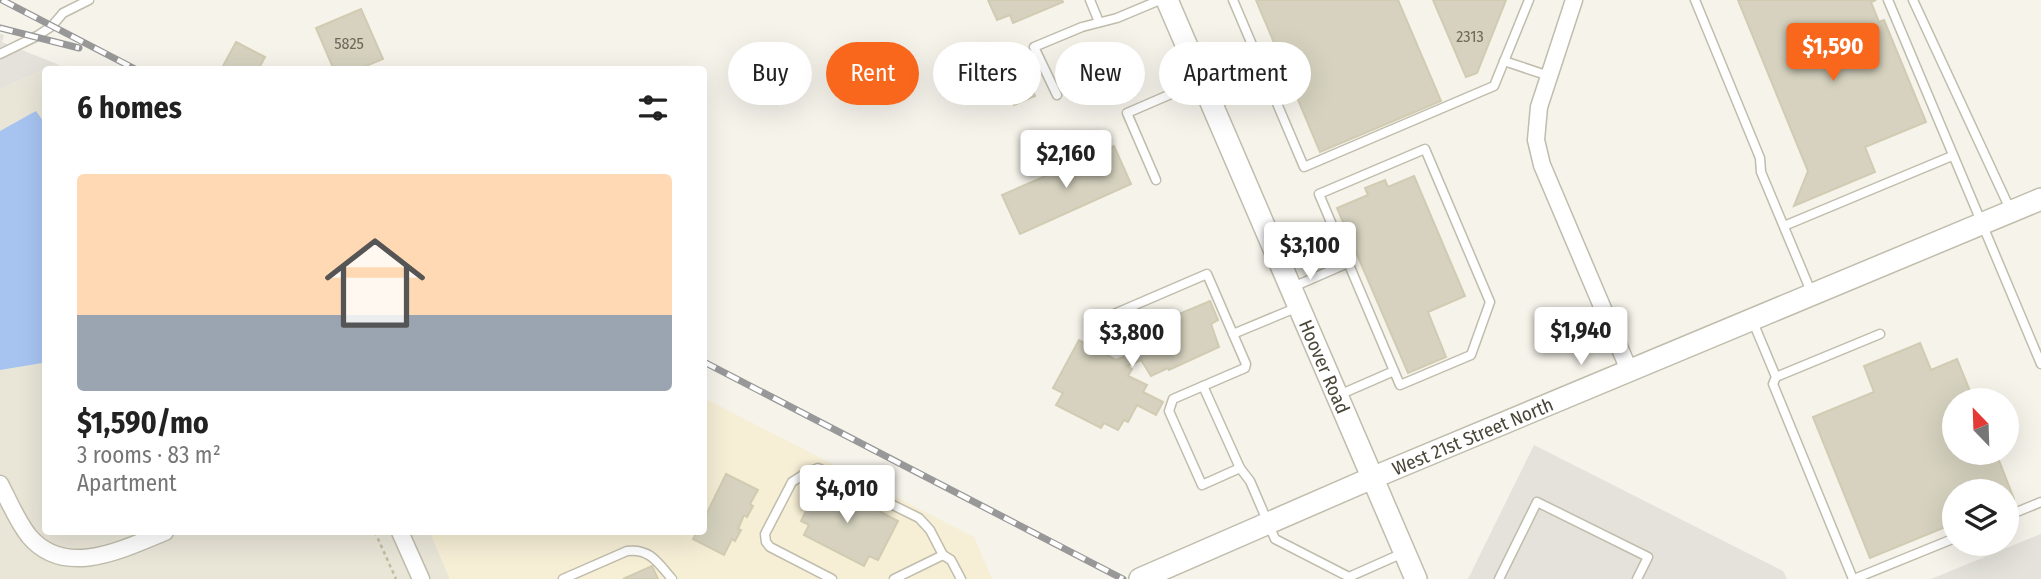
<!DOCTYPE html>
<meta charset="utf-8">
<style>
:root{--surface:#fff;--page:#f6f6f6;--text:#222;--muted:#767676;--accent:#f9671c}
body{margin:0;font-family:"Fira Sans Condensed",sans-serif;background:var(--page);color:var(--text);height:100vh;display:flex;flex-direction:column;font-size:26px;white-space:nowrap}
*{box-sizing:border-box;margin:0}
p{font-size:23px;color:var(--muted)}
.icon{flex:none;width:38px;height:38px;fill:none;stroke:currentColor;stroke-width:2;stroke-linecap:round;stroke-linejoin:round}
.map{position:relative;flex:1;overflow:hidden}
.sheet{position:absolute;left:42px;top:66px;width:665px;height:469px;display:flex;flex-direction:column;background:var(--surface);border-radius:7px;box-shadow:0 7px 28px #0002}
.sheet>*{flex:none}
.guide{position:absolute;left:728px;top:42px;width:665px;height:63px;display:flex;gap:14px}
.needle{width:46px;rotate:337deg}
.controls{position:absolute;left:1942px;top:388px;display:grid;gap:14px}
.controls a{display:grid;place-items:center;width:77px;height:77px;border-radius:50%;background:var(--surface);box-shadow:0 7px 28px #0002;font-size:35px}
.price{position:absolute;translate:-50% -60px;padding:0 16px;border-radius:7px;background:#fff;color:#222;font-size:23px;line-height:46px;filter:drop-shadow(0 2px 4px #0008)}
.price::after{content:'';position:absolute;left:50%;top:42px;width:21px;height:16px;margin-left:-10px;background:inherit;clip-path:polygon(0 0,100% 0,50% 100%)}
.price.active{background:var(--accent);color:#fff}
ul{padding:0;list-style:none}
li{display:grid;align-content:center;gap:14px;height:371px;padding:0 35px}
li span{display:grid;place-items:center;height:217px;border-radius:7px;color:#555}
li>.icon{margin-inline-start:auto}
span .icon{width:126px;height:126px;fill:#fffc;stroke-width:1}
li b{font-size:30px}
h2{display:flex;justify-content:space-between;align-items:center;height:84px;padding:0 35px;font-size:30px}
.pill{padding:0 24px;border-radius:32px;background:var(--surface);box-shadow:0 7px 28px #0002;font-size:24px;line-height:63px}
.pill.active{background:var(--accent);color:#fff}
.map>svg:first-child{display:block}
</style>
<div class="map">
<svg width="2041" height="579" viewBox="0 0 2041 579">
<rect width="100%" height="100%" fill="#f5f3ea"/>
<path fill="#e9e6d8" d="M57,64L68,70H46V532H430L450,579H0V89Z"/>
<path fill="#f6eed5" d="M704,398L974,537L992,579H450L430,532H704Z"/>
<g fill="#e4e2db">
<path d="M0,34L4,35L2,42L57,64L0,89Z"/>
<path d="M1534,445L1783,571L1787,579H1468Z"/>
<path d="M2041,534V579H1931Z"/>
</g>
<path fill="#a7c4f1" d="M36,111L46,125L45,365L42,363L0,370V131Z"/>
<g fill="#d6d2bf" stroke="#d1cbb2" stroke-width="2">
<path d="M988,0H1062L1063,2L1013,23L1010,15L997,20Z"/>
<path d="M1256,0H1398L1441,101L1320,152Z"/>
<path d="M1433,0H1506L1477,73L1466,77Z"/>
<path d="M1738,0H1876L1871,2L1879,22L1884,20L1926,122L1865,147L1875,172L1794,206L1808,171Z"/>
<path d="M361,9L383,59L356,70H334L316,28Z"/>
<path d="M236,42L265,57L258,70H230L223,66Z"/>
<path d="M1024,71L1035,96L1014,105L1004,80Z"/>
<path d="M1114,146L1131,184L1020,234L1002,195Z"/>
<path d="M1414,176L1465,296L1428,312L1446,357L1408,373L1337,208L1368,195L1365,188L1385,180L1388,187Z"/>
<path d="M1210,301L1218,320L1211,324L1219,347L1169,370L1168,368L1151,376L1141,360L1127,366L1132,369L1128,376L1147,385L1143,392L1163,402L1156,415L1137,405L1128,422L1124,420L1118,430L1104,423L1101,428L1056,405L1063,393L1053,388L1079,340L1116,360L1137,351L1132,338L1175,319L1174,316Z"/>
<path d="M1920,343L1931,370L1957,359L1974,401H1955V453H1996L2014,499L2007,502V492H1955V523L1870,558L1813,417L1874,392L1864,366Z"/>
<path d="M726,474L758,490L750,504L753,506L747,517L744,515L738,529L741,530L735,541L732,539L724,555L693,539L697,532H704V519Z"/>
<path d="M821,481L898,521L878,560L869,556L864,566L804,535L809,525L801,521Z"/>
<path d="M652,566L658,579H623Z"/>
</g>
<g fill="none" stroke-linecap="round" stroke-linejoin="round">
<defs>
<g id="service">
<path d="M1090,0L1099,22"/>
<path d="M1233,0L1304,167L1494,86L1529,0"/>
<path d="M1695,0L1760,158L1761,172L1812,294"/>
<path d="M1888,0L2041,364"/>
<path d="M1913,0L2010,209"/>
<path d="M0,54L37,36L52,26L63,13L89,0"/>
<path d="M1504,61L1549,76"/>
<path d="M1057,95L1034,47L1082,27L1117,18L1160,0"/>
<path d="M1212,105L1267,81"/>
<path d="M1425,149L1490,302L1471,355L1400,385L1319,194Z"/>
<path d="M1156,180L1127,113L1199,82"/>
<path d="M1784,226L1952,156"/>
<path d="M1293,287L1348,263"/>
<path d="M1107,317L1207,274L1246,364L1245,368L1173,399L1169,411L1202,485L1240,468"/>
<path d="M1753,322L1776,377L1773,384L1853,579"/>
<path d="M1233,334L1298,307"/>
<path d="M1776,377L1880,334"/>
<path d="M1203,386L1240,468L1250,481L1275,539L1349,577L1403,553"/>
<path d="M1339,395L1394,371"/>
<path d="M2007,516L2041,502"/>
<path d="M563,579L627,551C650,548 658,563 672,579"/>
<path d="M832,579L770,547L766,542L765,534L792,482L806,473L818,468L919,518L930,530L943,555"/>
<path d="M894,579L943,555L951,560L961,579"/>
<path d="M1499,579L1537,502L1648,557L1637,579"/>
<path d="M1854,579L1955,538"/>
</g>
<g id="minor">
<path d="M1574,0L1539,107L1536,140L1542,165L1629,370"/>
<path d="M0,484C9,501 17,521 29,536C65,579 123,549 165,532"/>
<path d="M400,532L421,579"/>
</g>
<g id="tertiary">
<path id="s1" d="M1167,0L1416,579"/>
<path id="s2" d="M1140,579L1372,478L2041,199"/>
</g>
</defs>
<use href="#service" stroke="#c0bdac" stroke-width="11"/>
<use href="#minor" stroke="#c0bdac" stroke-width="19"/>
<use href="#tertiary" stroke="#c0bdac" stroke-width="24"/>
<path stroke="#c2bc9d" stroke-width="2.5" stroke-dasharray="3.5 3.5" stroke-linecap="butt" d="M375,532L396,579"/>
<use href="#service" stroke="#fff" stroke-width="8"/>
<use href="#minor" stroke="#fff" stroke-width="16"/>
<use href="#tertiary" stroke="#fff" stroke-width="21"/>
<defs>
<g id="rail">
<path d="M2,0L137,70"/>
<path d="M0,28L79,48"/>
<path d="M704,362L1123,579"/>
</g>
</defs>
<use href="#rail" stroke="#989898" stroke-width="7"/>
<use href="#rail" stroke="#fff" stroke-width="4.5" stroke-dasharray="13" stroke-linecap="butt"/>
</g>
<g text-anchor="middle" stroke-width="7" stroke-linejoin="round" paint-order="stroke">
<g font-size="16" fill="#6c685a">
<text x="1470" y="42">2313</text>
<text x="349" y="49">5825</text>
</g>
<g font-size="19" fill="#494538" stroke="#fff">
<text dy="7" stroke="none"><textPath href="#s1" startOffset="399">Hoover Road</textPath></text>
<text dy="7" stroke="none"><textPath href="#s2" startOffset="362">West 21st Street North</textPath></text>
</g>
</g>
</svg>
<div class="controls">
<a><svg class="needle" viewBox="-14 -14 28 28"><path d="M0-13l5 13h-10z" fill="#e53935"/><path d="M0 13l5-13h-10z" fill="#767676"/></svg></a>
<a><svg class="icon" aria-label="layers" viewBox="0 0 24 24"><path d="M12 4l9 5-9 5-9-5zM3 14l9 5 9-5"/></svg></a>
</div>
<b class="price active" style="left:1833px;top:83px">$1,590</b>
<b class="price" style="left:1066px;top:190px">$2,160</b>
<b class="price" style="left:1310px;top:282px">$3,100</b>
<b class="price" style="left:1581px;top:367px">$1,940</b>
<b class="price" style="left:1132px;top:369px">$3,800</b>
<b class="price" style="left:847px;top:525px">$4,010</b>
<div class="guide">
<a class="pill">Buy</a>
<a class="pill active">Rent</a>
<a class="pill">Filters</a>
<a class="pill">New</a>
<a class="pill">Apartment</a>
</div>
<section class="sheet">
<h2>6 homes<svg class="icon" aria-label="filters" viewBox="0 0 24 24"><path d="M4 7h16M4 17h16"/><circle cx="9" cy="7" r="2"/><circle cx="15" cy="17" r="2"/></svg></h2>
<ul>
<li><span style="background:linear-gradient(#ffd9b3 65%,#9aa5b1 0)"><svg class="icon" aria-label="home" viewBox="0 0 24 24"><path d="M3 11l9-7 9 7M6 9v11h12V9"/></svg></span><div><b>$1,590/mo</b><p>3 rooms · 83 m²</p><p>Apartment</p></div></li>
</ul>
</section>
</div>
